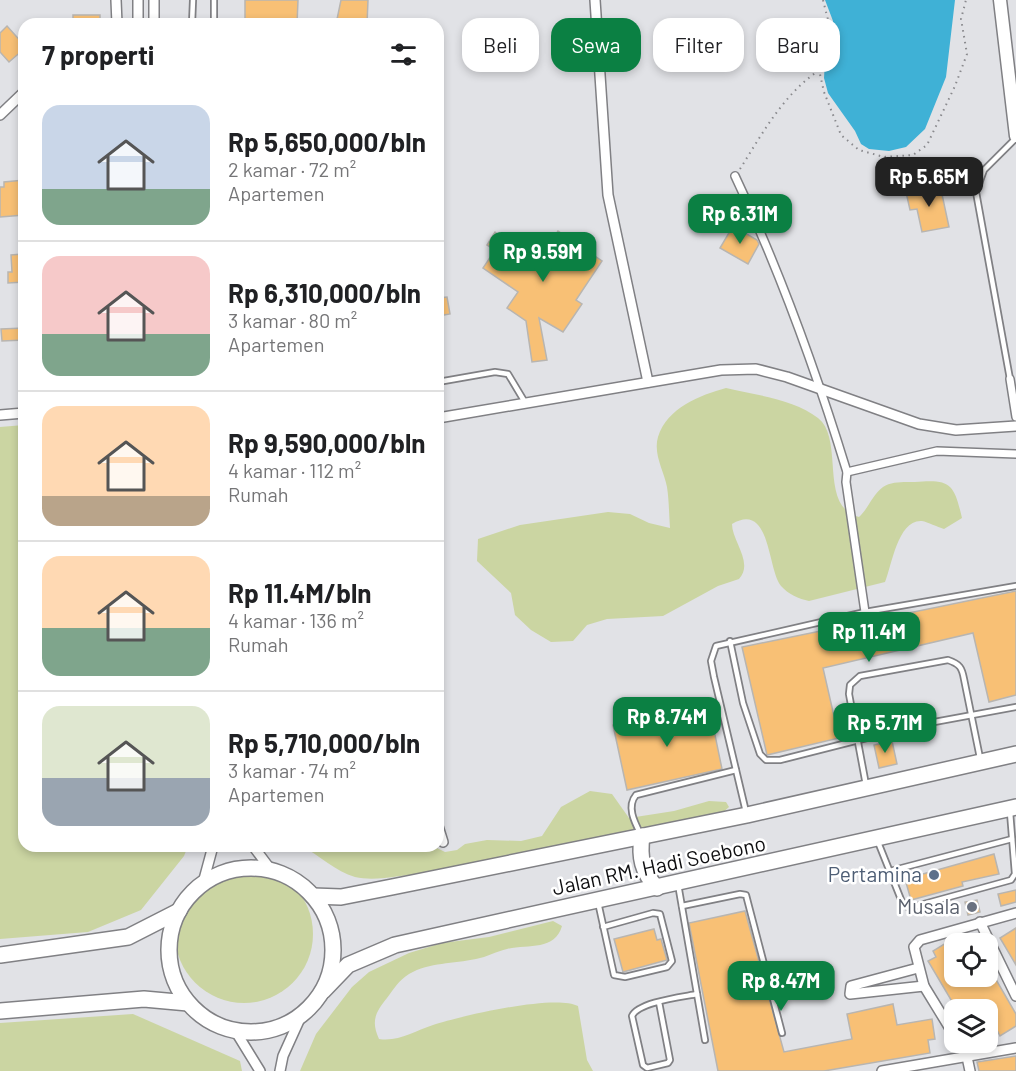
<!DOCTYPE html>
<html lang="id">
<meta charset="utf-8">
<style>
:root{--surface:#fff;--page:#f2f2f2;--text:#202124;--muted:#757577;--line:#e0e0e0;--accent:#0b8043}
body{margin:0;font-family:Barlow,sans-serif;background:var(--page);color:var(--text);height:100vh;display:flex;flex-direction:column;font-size:22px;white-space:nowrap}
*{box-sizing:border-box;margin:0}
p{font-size:20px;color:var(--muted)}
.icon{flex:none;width:33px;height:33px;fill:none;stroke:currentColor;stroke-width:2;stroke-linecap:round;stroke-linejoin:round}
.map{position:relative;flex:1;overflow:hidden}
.side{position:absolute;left:18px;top:18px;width:426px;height:834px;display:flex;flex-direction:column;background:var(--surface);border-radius:18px;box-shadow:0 3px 9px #0003}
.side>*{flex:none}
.banner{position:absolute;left:462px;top:18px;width:464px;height:54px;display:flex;gap:12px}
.controls{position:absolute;left:944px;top:933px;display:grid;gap:12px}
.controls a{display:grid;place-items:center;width:54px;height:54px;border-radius:12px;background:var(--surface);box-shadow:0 3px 9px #0003;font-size:30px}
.price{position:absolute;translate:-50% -51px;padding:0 14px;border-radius:12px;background:var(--accent);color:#fff;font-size:20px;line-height:39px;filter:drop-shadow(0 2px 3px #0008)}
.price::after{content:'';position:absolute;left:50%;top:36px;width:18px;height:14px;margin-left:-9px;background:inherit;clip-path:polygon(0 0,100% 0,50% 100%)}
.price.current{background:#222;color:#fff}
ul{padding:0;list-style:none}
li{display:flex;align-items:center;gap:18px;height:150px;padding:0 24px}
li+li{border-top:2px solid var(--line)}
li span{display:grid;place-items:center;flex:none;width:168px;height:120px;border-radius:18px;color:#555}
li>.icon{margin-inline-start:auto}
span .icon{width:72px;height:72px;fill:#fffc;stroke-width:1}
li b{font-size:26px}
h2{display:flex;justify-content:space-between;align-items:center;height:72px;padding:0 24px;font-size:26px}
.chip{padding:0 21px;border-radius:18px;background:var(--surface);box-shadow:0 3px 9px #0003;font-size:21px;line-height:54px}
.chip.current{background:var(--accent);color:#fff}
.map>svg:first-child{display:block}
</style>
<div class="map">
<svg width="1016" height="1071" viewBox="0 0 1016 1071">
<rect width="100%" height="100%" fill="#e1e2e6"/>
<g fill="#cbd5a2">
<path d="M726,388C755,395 794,399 818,418C845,439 818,507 859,517C868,509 873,494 883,487C892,481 905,482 915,482C951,479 954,484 962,518L944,529C937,527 928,522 922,521C898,519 892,565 885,582L809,601C799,599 788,594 781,586C767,569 771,501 732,524C732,541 754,563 739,579L718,586L663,616L607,619L587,625L573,641L551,642L531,630L515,615L511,593L477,561L478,539L520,525L608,512L630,514L649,523L670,528C669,514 669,500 667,487C664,471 653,454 658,437C667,408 700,395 726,388Z"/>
<path d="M24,425V846H188L184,856L141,910L88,932L0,939V427Z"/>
<path d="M590,791L612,794L629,818L674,811L709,801L726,802L729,807L718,817L425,874C402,874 377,882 355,877C336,872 319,855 302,846H433L445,852L457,850L465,844L487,840L521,841L542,836L561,807Z"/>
<circle cx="244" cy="934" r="69"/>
<path d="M553,921L562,926C555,951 528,944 507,949C497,951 487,957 476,959C453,964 430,962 409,974C399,980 393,990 387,998C375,1013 371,1021 379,1039C399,1042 414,1031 433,1025C461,1016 554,994 578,1006L587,1060L593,1071H300L316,1034L352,987L369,972L409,953L442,943L489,937Z"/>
<path d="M133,1014L240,1061L242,1071H0V1023Z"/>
</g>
<path fill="#3fb1d6" d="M825,0H955L946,77L925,129L906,147L889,151L869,149L861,144L855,131L828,93L824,78L825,62L833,21Z"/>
<g fill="#f8c075" stroke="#b8b5b1" stroke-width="1.5">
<path d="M245,0H298L297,24H245Z"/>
<path d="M341,0H368L367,24H336Z"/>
<rect x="73" y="15" width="27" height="9"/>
<path d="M7,26L24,45V49L9,62L0,52V33Z"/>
<path d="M890,174H901L900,187H890Z"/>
<path d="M24,180V215L0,217V187H4V182Z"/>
<path d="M940,185L949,227L922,232L917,209L910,210L906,192Z"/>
<path d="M733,226L757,240L759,244L748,264L720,248Z"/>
<path d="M558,231L602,261L576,300L582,304L563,332L539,318L547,360L532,362L526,321L507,308L518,292L483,268L495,250L487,245L495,232L503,238L505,234L540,258Z"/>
<path d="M22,254L24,282L8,283V272H12L11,255Z"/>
<path d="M447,297L450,314L438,316V298Z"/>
<path d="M24,328V340L2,341L1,329Z"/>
<path d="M1016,591V695L989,702L973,633L823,668L839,738L767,755L742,647Z"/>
<path d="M709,706L722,769L627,790L613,725Z"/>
<path d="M892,741L897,764L879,768L874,745Z"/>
<path d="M994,854L999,874L962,882L963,886L911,900L905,879Z"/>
<path d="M1016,890V902L1001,906L998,894Z"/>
<path d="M977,900L980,912L968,915L965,902Z"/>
<path d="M745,911L784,1052L852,1039L847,1014L893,1004L897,1025L932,1019L935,1039L928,1040L930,1053L824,1071H718L689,923Z"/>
<path d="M1016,928V965L1000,938Z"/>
<path d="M654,929L657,940L661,939L667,960L623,972L614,939Z"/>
<path d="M954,938V976H994L1016,1014V1026L1000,1036L998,1032L987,1038V1010H957L928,961L936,957L933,951Z"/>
<path d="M1016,1056V1071H979L977,1062Z"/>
</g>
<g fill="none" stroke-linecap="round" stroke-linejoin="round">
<defs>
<g id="service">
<path d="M192,24L193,0"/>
<path d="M214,24V0"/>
<path d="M1010,379L976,192L984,170L1016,138"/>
<path d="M438,382L495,372L508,374L526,404"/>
<path d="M730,641L743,703L760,754L766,760H780L918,725L1016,707"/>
<path d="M866,785L849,694L850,685L860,676L948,660C960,664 962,668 964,679L980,758"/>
<path d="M746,812L714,677L711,661L716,646L865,612L1016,586"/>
<path d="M641,835C635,823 626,807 636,795L736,770"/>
<path d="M878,842L902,902L909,908L1011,880L1015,874L1010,812"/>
<path d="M890,871L1012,839"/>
<path d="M678,884L705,1040"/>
<path d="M598,902L614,975L625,977L667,967L672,961L660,914L653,913L603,927"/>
<path d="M682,906L740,894L746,895L782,1033"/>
<path d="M659,1002L670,1060L668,1063L647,1068L643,1065L632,1016C638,1002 682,997 697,994"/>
</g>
<g id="pedestrian">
<path d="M735,176C780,271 816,371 847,472L846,482L865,612"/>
<path d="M1010,379L1016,417"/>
<path d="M847,472L937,451L1016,454"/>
</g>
<g id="minor">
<path d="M116,0L117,24"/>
<path d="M595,0L608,195L648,382"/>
<path d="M138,24V0"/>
<path d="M154,24V0"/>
<path d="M0,115L24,92"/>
<path d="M0,415L24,413"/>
<path d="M438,418L721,370L756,369L787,377L919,424L956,430L1016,426"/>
<path d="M438,826L443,842"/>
<path d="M253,846L271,870"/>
<path d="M203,883L213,846"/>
<path d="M980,922L1016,996"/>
<path d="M918,968L851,986L850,994L924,986"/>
<path d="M236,1032L260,1071"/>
<path d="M954,1035L924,986L914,947L920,940L1016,913"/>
<path d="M958,1042L967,1057L970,1071"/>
<path d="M280,1071L283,1056L302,1014"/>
<path d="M882,1071L1016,1048"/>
</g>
<path id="tertiary" d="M1000,0L1016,136"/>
<g id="primary">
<path d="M642,836C639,857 642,872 657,888"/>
<circle cx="251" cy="950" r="82"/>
<path d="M313,896L341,897L392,887L747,815L1016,754"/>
<path d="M0,955L128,937L179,911"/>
<path d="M323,991L348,965L395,945L1016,807"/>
<path d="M0,1011L144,999L188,1003"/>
</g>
</defs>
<use href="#service" stroke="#808084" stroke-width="8"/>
<use href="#pedestrian" stroke="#808084" stroke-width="10"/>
<use href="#minor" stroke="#808084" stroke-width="12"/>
<use href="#tertiary" stroke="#808084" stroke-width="15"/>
<use href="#primary" stroke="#808084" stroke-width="18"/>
<g stroke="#89898d" stroke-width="2" stroke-dasharray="1.5 4.5" stroke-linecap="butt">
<path d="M823,0L830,28L821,44L819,70L824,92L841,135L859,150L884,157L913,155L927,145L955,86L967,54L961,19L966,0"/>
<path d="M740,169C762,134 783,95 818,71"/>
</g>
<use href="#service" stroke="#fff" stroke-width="4.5"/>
<use href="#pedestrian" stroke="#fff" stroke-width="7"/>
<use href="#minor" stroke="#fff" stroke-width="9"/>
<use href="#tertiary" stroke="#fff" stroke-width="12"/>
<use href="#primary" stroke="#fff" stroke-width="15"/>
</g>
<circle fill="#5c6f8a" stroke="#fff" stroke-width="2" cx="934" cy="875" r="6"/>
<circle fill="#6b7280" stroke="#fff" stroke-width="2" cx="972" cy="907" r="6"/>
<g text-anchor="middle" stroke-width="5" stroke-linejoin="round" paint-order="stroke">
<g font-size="21" fill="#0e0e10" stroke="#fff">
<text transform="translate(659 866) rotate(-12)" y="7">Jalan RM. Hadi Soebono</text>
</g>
<g font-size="21" fill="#4e5e75" stroke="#fff" text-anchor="end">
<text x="922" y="882">Pertamina</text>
</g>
<g font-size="21" fill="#5b616d" stroke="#fff" text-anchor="end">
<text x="960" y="914">Musala</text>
</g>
</g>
</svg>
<div class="controls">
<a><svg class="icon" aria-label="locate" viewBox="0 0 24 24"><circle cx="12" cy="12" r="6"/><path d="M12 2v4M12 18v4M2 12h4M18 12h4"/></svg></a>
<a><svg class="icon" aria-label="layers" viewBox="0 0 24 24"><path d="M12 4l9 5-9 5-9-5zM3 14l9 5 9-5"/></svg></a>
</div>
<b class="price current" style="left:929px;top:208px">Rp 5.65M</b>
<b class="price" style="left:740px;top:245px">Rp 6.31M</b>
<b class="price" style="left:543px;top:283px">Rp 9.59M</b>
<b class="price" style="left:869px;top:663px">Rp 11.4M</b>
<b class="price" style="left:667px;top:748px">Rp 8.74M</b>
<b class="price" style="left:885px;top:754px">Rp 5.71M</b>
<b class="price" style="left:781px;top:1012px">Rp 8.47M</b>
<div class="banner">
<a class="chip">Beli</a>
<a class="chip current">Sewa</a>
<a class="chip">Filter</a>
<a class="chip">Baru</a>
</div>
<section class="side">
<h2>7 properti<svg class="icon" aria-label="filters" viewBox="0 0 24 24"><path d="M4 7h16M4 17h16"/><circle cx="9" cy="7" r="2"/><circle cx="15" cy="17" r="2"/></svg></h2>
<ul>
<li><span style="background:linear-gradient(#c9d6e8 70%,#7fa58c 0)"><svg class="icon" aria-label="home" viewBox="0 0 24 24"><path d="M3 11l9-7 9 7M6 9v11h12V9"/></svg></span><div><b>Rp 5,650,000/bln</b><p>2 kamar · 72 m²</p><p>Apartemen</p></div></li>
<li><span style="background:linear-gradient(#f6c9c9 65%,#7fa58c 0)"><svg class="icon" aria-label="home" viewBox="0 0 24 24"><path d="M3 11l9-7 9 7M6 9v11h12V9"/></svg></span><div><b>Rp 6,310,000/bln</b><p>3 kamar · 80 m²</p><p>Apartemen</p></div></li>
<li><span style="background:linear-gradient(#ffd9b3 75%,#b9a48a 0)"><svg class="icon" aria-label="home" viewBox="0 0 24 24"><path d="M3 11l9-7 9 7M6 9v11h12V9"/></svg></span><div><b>Rp 9,590,000/bln</b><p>4 kamar · 112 m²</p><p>Rumah</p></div></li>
<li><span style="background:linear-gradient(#ffd9b3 60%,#7fa58c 0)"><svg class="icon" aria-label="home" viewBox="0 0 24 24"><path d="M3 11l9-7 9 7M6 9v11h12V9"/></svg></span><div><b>Rp 11.4M/bln</b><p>4 kamar · 136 m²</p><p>Rumah</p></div></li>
<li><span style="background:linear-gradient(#dfe7d0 60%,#9aa5b1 0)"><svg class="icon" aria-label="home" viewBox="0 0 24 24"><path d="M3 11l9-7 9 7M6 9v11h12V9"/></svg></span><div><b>Rp 5,710,000/bln</b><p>3 kamar · 74 m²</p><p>Apartemen</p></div></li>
</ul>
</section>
</div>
